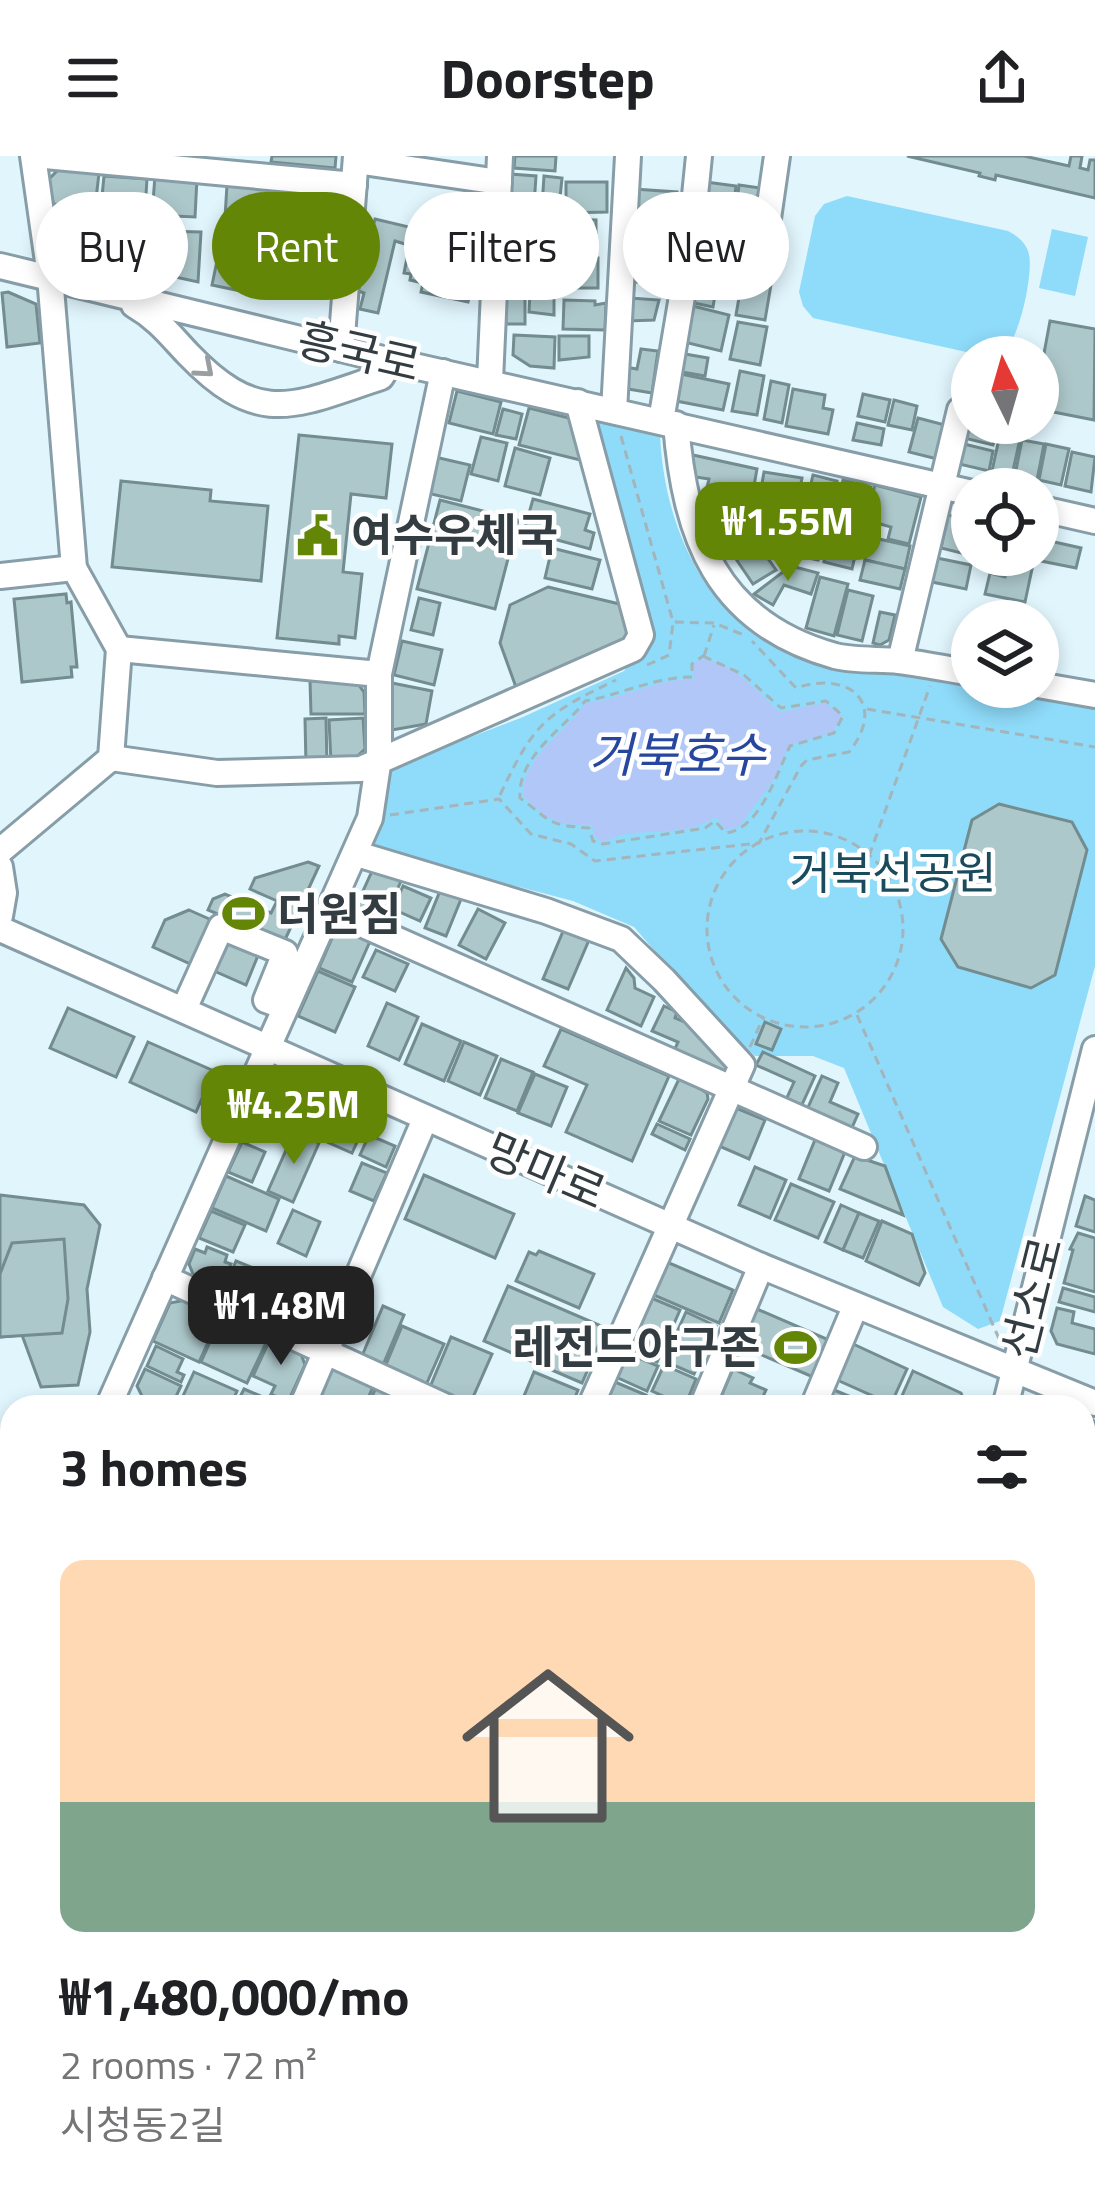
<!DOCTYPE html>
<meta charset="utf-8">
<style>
:root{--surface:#fff;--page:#f6f6f6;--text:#202124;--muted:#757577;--line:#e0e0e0;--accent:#638607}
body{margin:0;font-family:"Titillium Web","Noto Sans KR",sans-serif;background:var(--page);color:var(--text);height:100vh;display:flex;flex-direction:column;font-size:45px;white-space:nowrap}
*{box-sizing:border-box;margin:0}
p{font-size:39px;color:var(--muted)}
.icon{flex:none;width:66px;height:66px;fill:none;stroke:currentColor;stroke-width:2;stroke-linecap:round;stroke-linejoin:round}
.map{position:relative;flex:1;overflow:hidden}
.panel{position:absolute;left:0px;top:1239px;width:1095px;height:804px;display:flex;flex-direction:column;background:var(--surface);border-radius:36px 36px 0 0;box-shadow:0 6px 18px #0003}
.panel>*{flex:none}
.hud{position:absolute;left:36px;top:36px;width:1023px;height:108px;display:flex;gap:24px}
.needle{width:78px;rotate:355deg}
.fabs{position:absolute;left:951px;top:180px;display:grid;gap:24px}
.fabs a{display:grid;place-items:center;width:108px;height:108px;border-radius:50%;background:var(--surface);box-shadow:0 6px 18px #0003;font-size:60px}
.price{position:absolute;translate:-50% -102px;padding:0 27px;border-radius:24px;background:var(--accent);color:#fff;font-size:39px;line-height:78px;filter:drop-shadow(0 3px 6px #0008)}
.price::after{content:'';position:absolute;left:50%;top:72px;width:36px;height:27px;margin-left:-18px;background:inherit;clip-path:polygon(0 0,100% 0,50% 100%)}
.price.current{background:#222;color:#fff}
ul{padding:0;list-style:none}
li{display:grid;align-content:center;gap:24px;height:636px;padding:0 60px}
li+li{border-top:3px solid var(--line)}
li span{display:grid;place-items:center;height:372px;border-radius:24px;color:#555}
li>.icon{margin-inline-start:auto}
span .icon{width:216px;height:216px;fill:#fffc;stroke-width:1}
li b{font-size:51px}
h2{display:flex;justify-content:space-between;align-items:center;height:144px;padding:0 60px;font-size:51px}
.chip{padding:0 42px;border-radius:54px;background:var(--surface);box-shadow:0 6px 18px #0003;font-size:42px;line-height:108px}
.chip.current{background:var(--accent);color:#fff}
header{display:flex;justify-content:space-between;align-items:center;height:156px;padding:0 60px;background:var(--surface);font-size:54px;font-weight:700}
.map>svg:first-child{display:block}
</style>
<header><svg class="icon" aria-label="menu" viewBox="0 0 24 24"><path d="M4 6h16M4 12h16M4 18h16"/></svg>Doorstep<svg class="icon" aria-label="share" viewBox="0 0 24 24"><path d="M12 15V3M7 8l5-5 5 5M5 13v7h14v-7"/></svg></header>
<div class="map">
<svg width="1095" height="2043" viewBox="0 0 1095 2043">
<rect width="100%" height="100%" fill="#e1f5fd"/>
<g fill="#8fdbfa">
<path d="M847,40L1008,75C1017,80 1024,85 1028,95C1035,113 1020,176 1008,191L980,199L813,162L803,150L799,136L815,60L824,48Z"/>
<path d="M1052,73L1088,81L1075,140L1039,132Z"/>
<path d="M591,258L660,278C664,376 711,478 813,506C844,515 874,513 905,518C969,529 1031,541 1095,552V810L1000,1165L978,1173L943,1151L844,912L813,900H755L705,853L634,771L573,745L373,693L383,657L388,613L523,561L624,515L652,478Z"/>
<path d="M171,2031H321L338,2043H189Z"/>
</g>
<g fill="#b1c7f7">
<path d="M699,503C733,505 756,535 780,556L826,547L842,560L833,576L789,589L775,622L738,672L725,673L716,661C686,680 654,673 621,679C615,681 609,684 603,686L595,682L592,669L564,668L545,660L523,640C522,599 568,576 585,547C621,544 655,523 693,523V509Z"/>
<path d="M12,1973V2031H132L150,2043H0V1974Z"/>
</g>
<g fill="#adc8cb" stroke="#728c8f" stroke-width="3">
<path d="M272,0H336L335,12L271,6Z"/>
<path d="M515,0H556L555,15L514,12Z"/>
<path d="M907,0H1024L1069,10L1071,0H1082L1080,12L1088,14L1090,4H1095V42L996,19L995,24L979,20L980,17Z"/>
<path d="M59,13L99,17L95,52L52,48L49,23Z"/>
<path d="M510,18L536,20L534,50L508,48Z"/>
<path d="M104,20L147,23L145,54L101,51Z"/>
<path d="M155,20L197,22L195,61L152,59Z"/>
<path d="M544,20L562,22L559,52L542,51Z"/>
<path d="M566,26H607V56L566,57Z"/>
<path d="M706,26L736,30L733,55L702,51Z"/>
<path d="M227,29L269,32L266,64L225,61Z"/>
<path d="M739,29L760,32L754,56L736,55Z"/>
<path d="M634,33L677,36L675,61L633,58Z"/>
<path d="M278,34L325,39L336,47L334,66L276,64Z"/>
<path d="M89,53L90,69L106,70L110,107L58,97L53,55Z"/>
<path d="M375,63L409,71L405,88L395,85L378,157L360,153L364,137L358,135Z"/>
<path d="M564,63L596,64V88H564Z"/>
<path d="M635,64L664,66L660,87H633Z"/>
<path d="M702,65L758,71L756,90L746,97L707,87L701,77Z"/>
<path d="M507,68H559V93L507,92Z"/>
<path d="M116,70L156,72L154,118L113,110Z"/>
<path d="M158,75L201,76L198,126L157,117Z"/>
<path d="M223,76L280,87L269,141L212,129Z"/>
<path d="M286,76L333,80L331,108H320V113L284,107Z"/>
<path d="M409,92L488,110L484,126L473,124L468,146L421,136L423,127L410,124L411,118L404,117Z"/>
<path d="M507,102L525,103L524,118L551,119L550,133L505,130Z"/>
<rect x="564" y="102" width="34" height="30"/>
<path d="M630,103L659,105L655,126H628Z"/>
<path d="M710,115L737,119L734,142L715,139L713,151L694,147L698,124Z"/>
<path d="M743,118L772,123L765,164L736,159Z"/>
<path d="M8,136L36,148L40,187L7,191L2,137Z"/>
<path d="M525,136V168H506L505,137Z"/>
<path d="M530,136L554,137V159L529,156Z"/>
<path d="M630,142L659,144L654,164L628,165Z"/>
<path d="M564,144L595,145V149L606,147L605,174L563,173Z"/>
<path d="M693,150L729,159L721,195L684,186Z"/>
<path d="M1050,165L1095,173L1094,264L1038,253V230Z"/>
<path d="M738,166L767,171L760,209L730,203Z"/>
<path d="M514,179L555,181L554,212L530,210L513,199Z"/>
<path d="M559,180H589V201L559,204Z"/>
<path d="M641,193L658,195L652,237L622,232L625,211L637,213Z"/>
<path d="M685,198L708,202L705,220L682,216Z"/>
<path d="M740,215L764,220L757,259L732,255Z"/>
<path d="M681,218L729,228L723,254L676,245Z"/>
<path d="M771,225L789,229L782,267L764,263Z"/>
<path d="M793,233L825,239L823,252L833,254L828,278L786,270Z"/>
<path d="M457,235L501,246L493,278L449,267Z"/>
<path d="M863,238L890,244L885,266L858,260Z"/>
<path d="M894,244L917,250L912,274L888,269Z"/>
<path d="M529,252L573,263L583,290L580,304L519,289Z"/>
<path d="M503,253L522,258L516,283L496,279Z"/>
<path d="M918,262L945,269L937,303L909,296Z"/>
<path d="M969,262L972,267L998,269L993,289L964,282Z"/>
<path d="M857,267L884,273L881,289L853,284Z"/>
<path d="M1000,278L1020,283L1012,319L992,315Z"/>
<path d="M299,279L392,288L386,342L351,338L343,416L362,418L355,482L339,480V488L277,482Z"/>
<path d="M481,281L507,287L498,325L471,318Z"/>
<path d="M1022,284L1044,288L1037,324L1015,319Z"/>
<path d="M964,288L993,295L989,315L959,308Z"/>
<path d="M1046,288L1069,293L1061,329L1039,324Z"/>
<path d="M515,292L550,302L540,339L505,330Z"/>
<path d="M1072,296L1095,301L1091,336L1065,330Z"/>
<path d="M693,299L757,313L744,385L757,387L776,414L753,428L723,384L727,353L703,348L709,323L689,320Z"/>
<path d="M435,301L470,309L461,345L427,337Z"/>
<path d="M764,316L802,322L797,346L760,339Z"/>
<path d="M813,319L837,325L828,364L804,358Z"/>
<path d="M843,324L871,331L852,413L824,406Z"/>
<path d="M121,325L211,334L210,345L268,350L261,425L112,411Z"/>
<path d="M875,329L921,341L909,388L888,383L891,371L866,364Z"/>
<path d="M533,343L590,358L585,374L594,377L590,393L524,375Z"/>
<path d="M440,344L518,364L495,453L417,433Z"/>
<path d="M804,358L828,364L818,404L795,399Z"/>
<path d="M948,359L972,364V386L964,384L961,397L941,392Z"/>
<path d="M870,381L910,390L905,413L865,404Z"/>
<path d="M1041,383L1081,392L1076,412L1036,404Z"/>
<path d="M552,392L600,404L592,433L545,422Z"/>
<path d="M1010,399H1035L1025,446L985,438L990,417L1005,421Z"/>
<path d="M937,402L971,409L966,433L932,426Z"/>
<path d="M865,404L905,413L900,433L860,424Z"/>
<path d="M791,410L818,417L811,438L784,429L773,449L754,438Z"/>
<path d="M820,421L848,428L834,480L806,472Z"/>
<path d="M548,431L628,450L629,487L517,534L500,487L510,449Z"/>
<path d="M848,434L873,440L862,485L837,479Z"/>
<path d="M66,438L67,447L71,446L77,511H71L72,521L22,526L14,443Z"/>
<path d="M419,442L440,447L433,479L411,474Z"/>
<path d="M880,456L895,459L889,484L880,489L873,487Z"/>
<path d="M402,485L442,494L434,529L394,519Z"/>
<path d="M310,525H356L364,536L365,558H311Z"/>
<path d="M392,527L432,535L426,568L392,574Z"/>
<path d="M326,562L327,610H306L305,563Z"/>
<path d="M363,562L365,593L353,604L331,606L329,564Z"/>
<path d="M999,648L1072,666L1087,694L1055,819L1031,832L958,811L941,783L972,664Z"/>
<path d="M308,706L319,710L284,786L208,754L213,743L225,738L271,757L277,745L250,733L255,722Z"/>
<path d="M373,713L401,725L381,770L353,757Z"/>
<path d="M403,730L431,742L420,765L393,753Z"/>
<path d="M440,735L461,743L446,780L425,772Z"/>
<path d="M478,753L505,767L486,803L459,789Z"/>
<path d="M189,754L216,766L197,811L153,791L165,764Z"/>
<path d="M343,771L371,783L352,826L319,812L336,773Z"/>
<path d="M564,773L589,784L568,833L543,823Z"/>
<path d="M225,783L259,797L246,829L212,814Z"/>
<path d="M376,794L408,808L395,835L363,821Z"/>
<path d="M626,812L634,822L635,832L654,841L641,870L607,854Z"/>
<path d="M318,815L355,831L335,876L298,860Z"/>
<path d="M387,847L418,861L399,904L368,890Z"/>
<path d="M664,850L677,856L675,862L685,866L727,905L728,915L725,918L673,897L678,886L652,875Z"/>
<path d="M68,852L134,881L116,921L50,892Z"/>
<path d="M765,866L781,873L772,894L756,888Z"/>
<path d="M422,868L461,885L444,925L405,908Z"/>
<path d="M561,873L669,920L632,1005L566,976L587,929L544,910Z"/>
<path d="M148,886L214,915L196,956L130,926Z"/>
<path d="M464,886L497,900L480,939L448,925Z"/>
<path d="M763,896L815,920L800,953L785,946L794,926L756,909Z"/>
<path d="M501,903L533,916L517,955L485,942Z"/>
<path d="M535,918L567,931L551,970L518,957Z"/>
<path d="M822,920L838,927L830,946L858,958L850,976L806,956Z"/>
<path d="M680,921L707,937L708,943L691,979L659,965Z"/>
<path d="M276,935L326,957L316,979L266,956Z"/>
<path d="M736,952L765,964L749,1003L719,990Z"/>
<path d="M328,960L362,975L352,997L318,982Z"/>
<path d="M657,968L690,983L685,994L652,978Z"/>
<path d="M294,976L319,987L293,1046L268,1035Z"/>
<path d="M369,979L395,990L386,1011L360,999Z"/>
<path d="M817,979L847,991L829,1035L799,1023Z"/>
<path d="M242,986L265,996L252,1026L228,1016Z"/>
<path d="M855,1000L885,1010L903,1059L840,1033Z"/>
<path d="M362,1007L387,1017L374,1045L350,1035Z"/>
<path d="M755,1011L786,1024L770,1062L739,1049Z"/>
<path d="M424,1019L514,1058L495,1102L405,1063Z"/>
<path d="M226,1020L279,1043L266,1075L212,1052Z"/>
<path d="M791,1028L834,1046L818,1082L775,1064Z"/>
<path d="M0,1039L84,1049L100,1069L87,1133L90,1176L78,1229L41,1231L22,1179L0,1181Z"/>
<path d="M1085,1040L1095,1044V1076L1076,1070Z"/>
<path d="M841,1049L859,1057L843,1094L825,1086Z"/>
<path d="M293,1054L320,1066L306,1100L278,1087Z"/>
<path d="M211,1055L245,1069L233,1096L199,1082Z"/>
<path d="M859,1057L879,1065L863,1102L843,1094Z"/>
<path d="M882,1065L912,1078L925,1117L919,1129L866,1105Z"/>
<path d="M1078,1077L1095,1082V1136L1064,1127L1073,1094L1070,1093Z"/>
<path d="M64,1083L68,1143L62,1177L0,1181V1118L12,1087Z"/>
<path d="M207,1091L227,1099L225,1106L231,1108L220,1133L195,1123L189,1108L195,1093L205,1097Z"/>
<path d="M539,1095L594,1118L579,1152L516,1125L529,1096L536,1099Z"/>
<path d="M662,1104L733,1134L719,1167L649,1137Z"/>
<path d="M236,1105L266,1117L254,1146L226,1129Z"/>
<path d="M508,1130L606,1172L582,1227L484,1185Z"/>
<path d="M271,1131L305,1146L309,1137L331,1147L321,1169L305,1172L261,1152Z"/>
<path d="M1063,1132L1095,1141V1156L1059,1146Z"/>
<path d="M649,1141L680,1154L657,1206L627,1193Z"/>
<path d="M185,1144L220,1160L199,1206L153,1185L170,1147Z"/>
<path d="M383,1150L404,1159L383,1209L362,1200Z"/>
<path d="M1057,1152L1074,1156L1072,1167L1095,1173V1198L1057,1188L1051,1175Z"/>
<path d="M757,1153L829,1184L813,1221L741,1190Z"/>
<path d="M686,1156L716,1170L694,1218L664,1205Z"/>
<path d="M219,1166L266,1187L247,1227L201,1206Z"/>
<path d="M402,1170L444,1188L426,1229L385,1211Z"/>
<path d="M271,1181L300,1195L305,1209L288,1246L271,1238L275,1230L253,1220Z"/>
<path d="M451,1181L492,1198L470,1248L430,1231Z"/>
<path d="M851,1187L907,1213L891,1248L835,1223Z"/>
<path d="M156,1190L183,1203L177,1216L184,1219L181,1226L147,1210Z"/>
<path d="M627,1197L658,1210L647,1235L616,1221Z"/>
<path d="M664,1209L696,1223L685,1250L652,1235Z"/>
<path d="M330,1210L376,1224L364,1251H334L315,1242Z"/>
<path d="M145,1213L181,1230L171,1251H159L144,1244L137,1230Z"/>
<path d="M733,1213L753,1222L750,1227L766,1234L758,1251L718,1248Z"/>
<path d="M913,1215L961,1237L967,1251H897Z"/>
<path d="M194,1216L237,1235L230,1251H178Z"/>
<path d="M534,1216L578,1234L571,1251H535L537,1246L524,1240Z"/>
<path d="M379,1225L414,1240L417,1251H367Z"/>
<path d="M615,1226L646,1239L641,1251L604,1250Z"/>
<path d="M244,1233L270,1244L267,1251H235Z"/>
<path d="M834,1234L875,1251H827Z"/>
<path d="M5,1322L12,1325V1349L0,1378V1326Z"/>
<path d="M12,1552V1613L0,1605V1569Z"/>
<path d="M1095,1654V1690L1083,1695V1659Z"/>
<path d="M0,1673L12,1681V1714L0,1707Z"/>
<path d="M1095,1770V1805L1083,1809V1774Z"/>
<path d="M897,2031H992L957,2043H901Z"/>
</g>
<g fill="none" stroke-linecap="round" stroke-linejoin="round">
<defs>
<g id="minor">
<path d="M45,0L354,29"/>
<path d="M356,5L499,26"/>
<path d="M689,99L761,111L777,0"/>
<path d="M0,110L370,200L972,337"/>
<path d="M134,149C157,162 170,179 188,198C260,273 295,249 381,221L391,205"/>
<path d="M341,193L356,0"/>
<path d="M490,225L500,0"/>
<path d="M614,255L628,0"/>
<path d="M661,265L689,99L699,0"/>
<path d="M676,268C685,380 716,467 835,500C855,505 878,503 899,505C923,508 948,513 972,517"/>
<path d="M1038,352L1095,365"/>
<path d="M0,420L74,412"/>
<path d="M119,493L379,518"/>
<path d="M900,505L960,254"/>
<path d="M1038,529L1095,539"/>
<path d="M111,602L217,617L361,613L633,493L641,479L578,246"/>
<path d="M0,695L111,602L119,493L74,412L50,120L33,0"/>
<path d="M357,698L546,755L621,783L664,824L742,909L590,1251"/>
<path d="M0,711L4,737L0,760"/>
<path d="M332,755L864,991"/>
<path d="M0,773L761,1110L1095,1247"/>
<path d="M184,853L221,771L285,797L266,844L285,851"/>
<path d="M165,1122L446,1251"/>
<path d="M108,1251L370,662L379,602V518L443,216"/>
<path d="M302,1251L425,963"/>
<path d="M702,1251L761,1110"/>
<path d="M813,1251L855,1151"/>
<path d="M1005,1251L1095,893"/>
<path d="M1083,1273L1095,1302"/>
<path d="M1083,1424L1095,1419"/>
<path d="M1083,1466L1095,1494"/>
<path d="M0,1501L12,1474"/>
<path d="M0,1775L12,1782"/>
<path d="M1083,1841L1095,1837"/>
<path d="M0,1923L12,1922"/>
</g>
</defs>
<use href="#minor" stroke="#879da7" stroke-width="30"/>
<g stroke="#a3b4ba" stroke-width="3" stroke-dasharray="9 6" stroke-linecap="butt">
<path d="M621,280L673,466L714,467L744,479"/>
<path d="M703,500L744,519L781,552L826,545L843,560L834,577L790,590C777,617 760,673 726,677L715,665L705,672L603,688L593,685L589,672C545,669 552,665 520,642C517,600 565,572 585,545C620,539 654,521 692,521V508Z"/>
<path d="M704,500L714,469"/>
<path d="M647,509L669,499L673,467"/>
<path d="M867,553L1095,591"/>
<path d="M500,639C534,567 545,558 616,524"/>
<path d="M390,659L499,643L531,678L571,688L595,705L759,687L801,610L807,604L849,596C888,547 849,514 796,532L752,485"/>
<circle cx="805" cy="773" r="98"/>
<path d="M869,700L930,530"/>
<path d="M857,859L1000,1185"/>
<path d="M750,891L763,862"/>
<path d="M1083,1373L1094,1399"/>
<path d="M0,1958L12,1953"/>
<path d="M394,2031V2043"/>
</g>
<use href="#minor" stroke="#fff" stroke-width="24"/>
</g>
<defs><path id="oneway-chevron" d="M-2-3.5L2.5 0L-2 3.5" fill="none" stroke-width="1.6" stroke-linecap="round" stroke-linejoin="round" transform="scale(3)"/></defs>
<use stroke="#999ea0" href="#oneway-chevron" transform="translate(205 213) rotate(41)"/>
<defs>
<symbol id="civic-bare" viewBox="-9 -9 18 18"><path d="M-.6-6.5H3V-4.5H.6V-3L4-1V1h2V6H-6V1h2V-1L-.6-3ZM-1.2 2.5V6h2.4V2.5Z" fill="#638607" stroke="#fefefe" stroke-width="2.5" paint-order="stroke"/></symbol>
<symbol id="stadium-bare" viewBox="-9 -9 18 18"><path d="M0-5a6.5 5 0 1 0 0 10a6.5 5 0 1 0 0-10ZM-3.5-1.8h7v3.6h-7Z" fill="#638607" stroke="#fefefe" stroke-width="2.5" paint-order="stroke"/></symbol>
</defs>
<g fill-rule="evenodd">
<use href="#civic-bare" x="288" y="350" width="59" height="59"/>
<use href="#stadium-bare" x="214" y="728" width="59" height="59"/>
<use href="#stadium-bare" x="766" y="1162" width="59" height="59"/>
</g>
<g text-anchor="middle" stroke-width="9" stroke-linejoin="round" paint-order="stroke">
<g font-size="45" fill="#333d41" stroke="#fefefe">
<text transform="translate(359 196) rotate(13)" y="16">흥국로</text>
<text transform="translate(546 1015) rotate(23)" y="16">망마로</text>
<text transform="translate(1032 1142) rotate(-76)" y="16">선소로</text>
</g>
<g font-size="45" font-weight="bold" fill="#333d41" stroke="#fefefe" text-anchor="start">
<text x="351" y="395">여수우체국</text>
<text x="277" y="774">더원짐</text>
<text x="761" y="1207" text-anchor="end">레전드야구존</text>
</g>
<g font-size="45" fill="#194b5d" stroke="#fefefe">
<text x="893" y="733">거북선공원</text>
</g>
<g font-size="48" font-style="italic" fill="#2646a0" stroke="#fefefe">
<text x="677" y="616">거북호수</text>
</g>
</g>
</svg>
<div class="fabs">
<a><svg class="needle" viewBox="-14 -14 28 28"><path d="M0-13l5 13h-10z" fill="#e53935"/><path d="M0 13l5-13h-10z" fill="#757577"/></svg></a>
<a><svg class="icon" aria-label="locate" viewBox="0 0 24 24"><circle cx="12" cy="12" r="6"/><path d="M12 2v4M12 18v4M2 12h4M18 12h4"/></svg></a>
<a><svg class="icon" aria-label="layers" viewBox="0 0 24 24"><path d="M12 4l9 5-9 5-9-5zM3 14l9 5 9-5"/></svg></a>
</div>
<b class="price" style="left:788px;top:428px">₩1.55M</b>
<b class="price" style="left:294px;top:1011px">₩4.25M</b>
<b class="price current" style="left:281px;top:1212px">₩1.48M</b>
<div class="hud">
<a class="chip">Buy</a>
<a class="chip current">Rent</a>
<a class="chip">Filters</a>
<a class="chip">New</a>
</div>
<section class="panel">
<h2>3 homes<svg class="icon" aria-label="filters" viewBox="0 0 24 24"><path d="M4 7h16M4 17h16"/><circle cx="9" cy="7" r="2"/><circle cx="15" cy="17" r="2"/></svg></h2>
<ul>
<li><span style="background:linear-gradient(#ffd9b3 65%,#7fa58c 0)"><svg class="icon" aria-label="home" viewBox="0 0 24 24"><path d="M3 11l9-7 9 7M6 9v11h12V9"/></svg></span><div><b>₩1,480,000/mo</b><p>2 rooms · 72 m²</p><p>시청동2길</p></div></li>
</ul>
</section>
</div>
